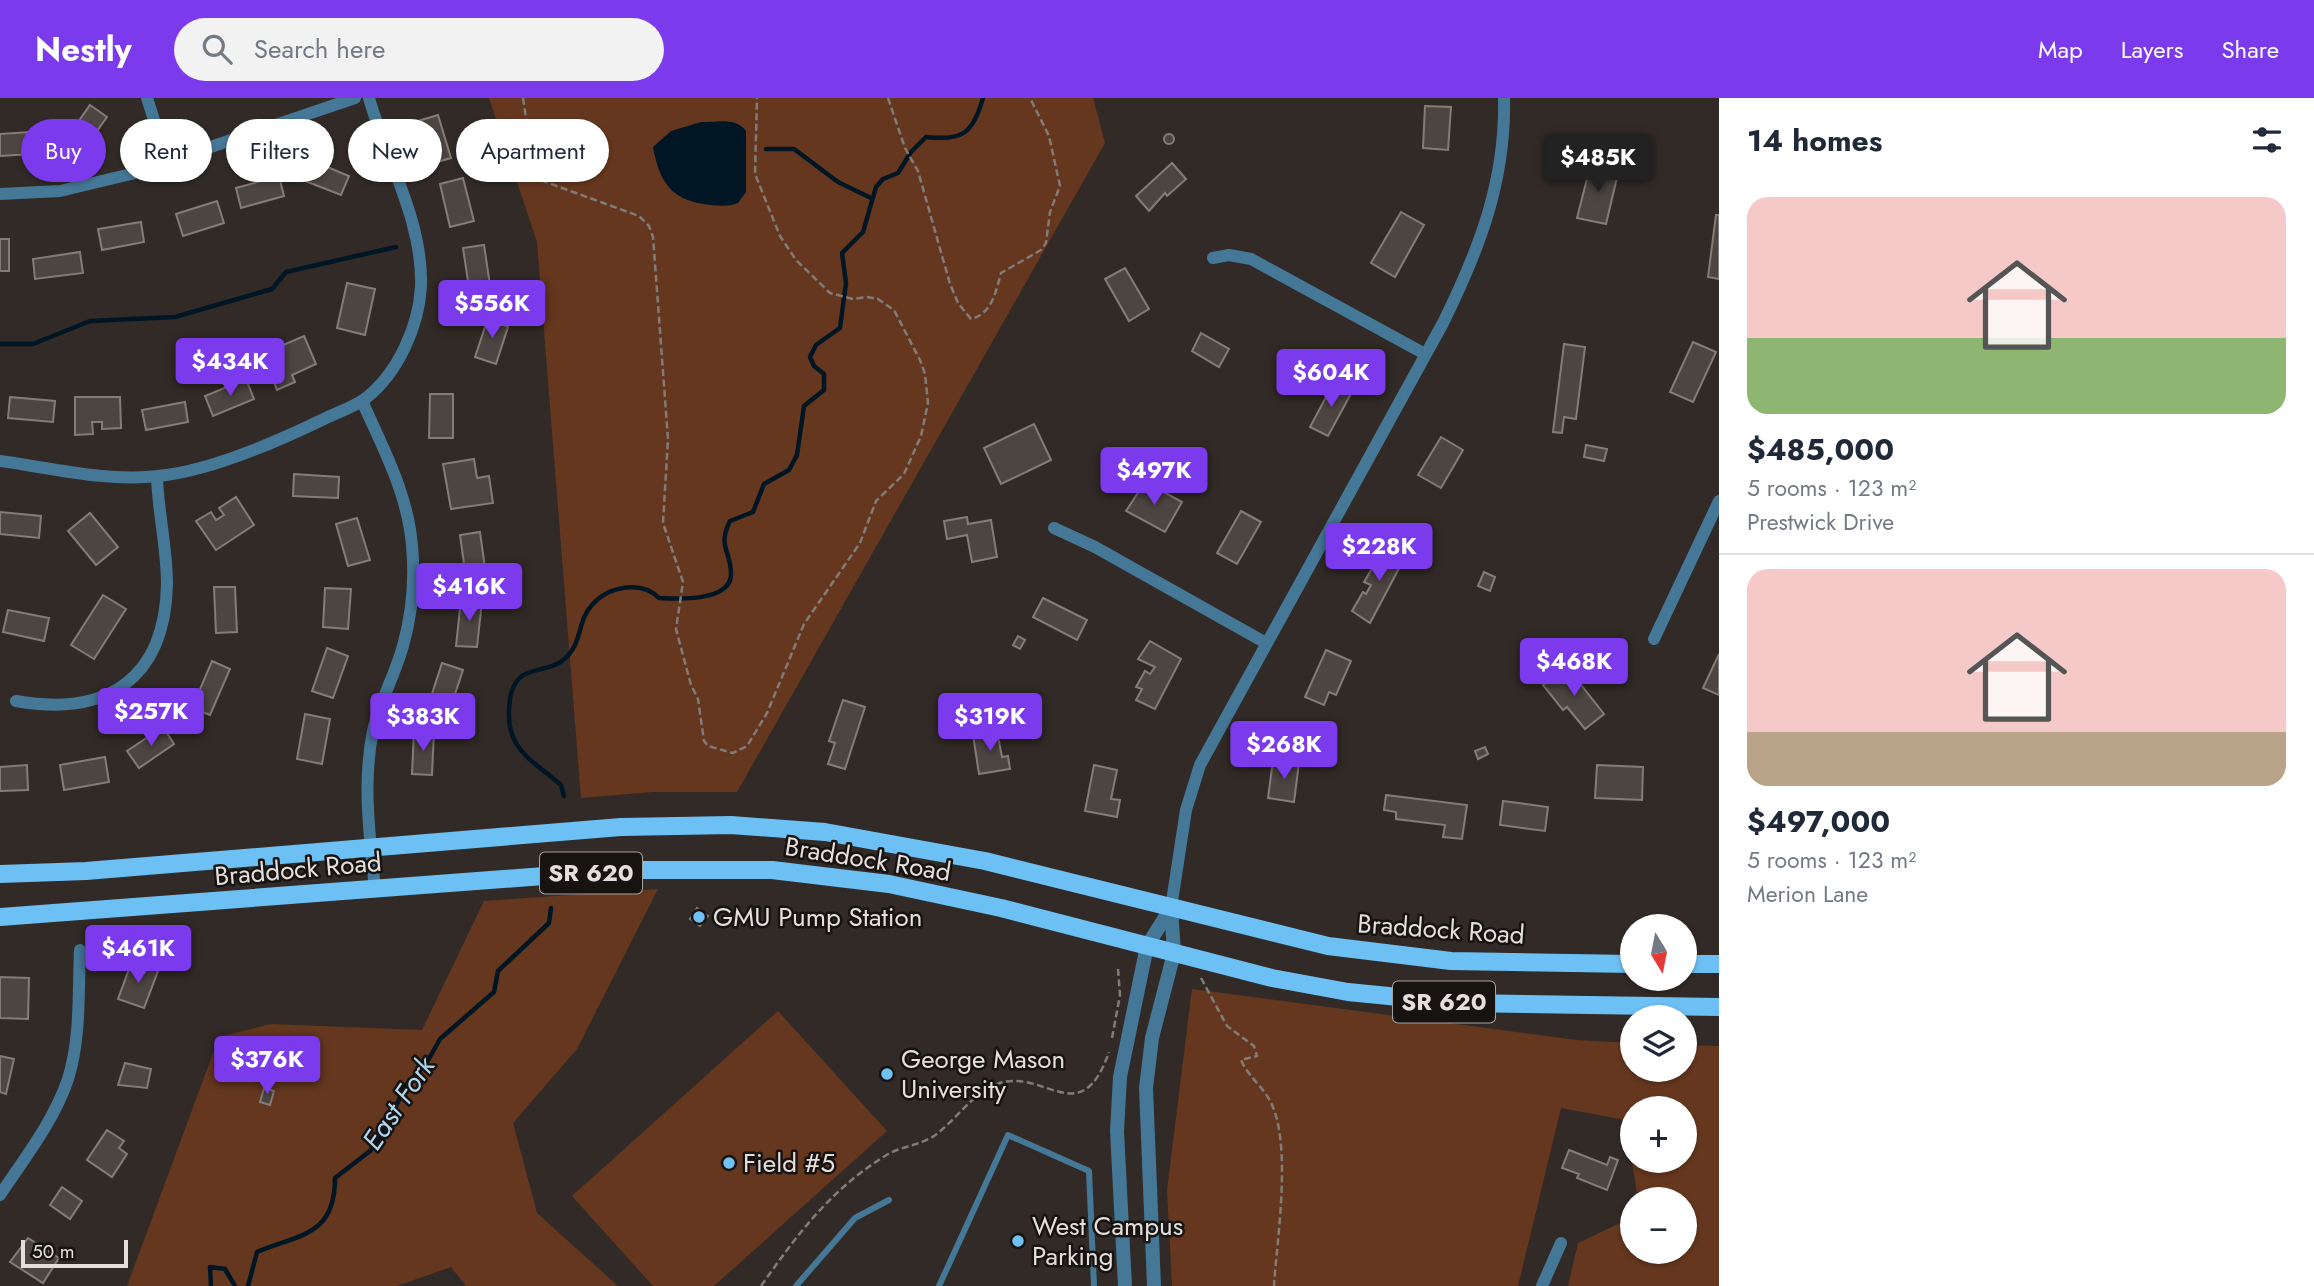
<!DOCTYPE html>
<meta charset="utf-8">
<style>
:root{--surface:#fff;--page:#f2f2f3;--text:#1f2937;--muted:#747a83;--line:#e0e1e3;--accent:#7c3aed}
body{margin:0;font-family:Jost,sans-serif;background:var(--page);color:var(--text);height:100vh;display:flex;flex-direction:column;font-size:26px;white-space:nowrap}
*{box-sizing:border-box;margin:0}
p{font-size:23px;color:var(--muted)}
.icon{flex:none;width:38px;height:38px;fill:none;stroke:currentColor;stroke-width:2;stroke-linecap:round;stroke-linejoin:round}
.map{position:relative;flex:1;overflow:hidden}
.details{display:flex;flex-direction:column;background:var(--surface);width:595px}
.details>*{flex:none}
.banner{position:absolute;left:21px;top:21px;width:665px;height:63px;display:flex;gap:14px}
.needle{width:46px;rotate:170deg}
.tools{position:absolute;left:1620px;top:816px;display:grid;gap:14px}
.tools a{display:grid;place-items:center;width:77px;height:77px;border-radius:50%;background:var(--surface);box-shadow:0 2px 5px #0004;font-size:35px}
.scale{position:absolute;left:21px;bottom:18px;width:107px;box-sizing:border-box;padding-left:7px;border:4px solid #e4dfdc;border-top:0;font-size:19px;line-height:24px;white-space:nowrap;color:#e4dfdc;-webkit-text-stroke:5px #171311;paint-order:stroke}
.price{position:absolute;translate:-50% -60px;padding:0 16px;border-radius:7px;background:var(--accent);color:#fff;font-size:23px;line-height:46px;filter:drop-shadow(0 2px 4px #0008)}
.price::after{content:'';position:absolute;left:50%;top:42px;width:21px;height:16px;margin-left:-10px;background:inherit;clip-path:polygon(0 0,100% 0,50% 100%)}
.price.current{background:#222;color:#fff}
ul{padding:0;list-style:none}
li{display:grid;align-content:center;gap:14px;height:371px;padding:0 28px}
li+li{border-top:2px solid var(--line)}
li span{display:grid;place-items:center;height:217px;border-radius:21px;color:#555}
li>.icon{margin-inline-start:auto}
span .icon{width:126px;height:126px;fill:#fffc;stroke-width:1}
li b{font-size:30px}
h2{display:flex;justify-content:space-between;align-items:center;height:84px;padding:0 28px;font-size:30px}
.chip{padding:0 24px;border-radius:32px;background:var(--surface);box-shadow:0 2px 5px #0004;font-size:24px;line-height:63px}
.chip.current{background:var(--accent);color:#fff}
header{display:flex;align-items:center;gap:42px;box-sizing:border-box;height:98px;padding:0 35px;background:var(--accent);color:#fff}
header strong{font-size:33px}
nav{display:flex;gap:38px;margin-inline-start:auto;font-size:24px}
.search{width:490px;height:63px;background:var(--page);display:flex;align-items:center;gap:18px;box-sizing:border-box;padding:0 24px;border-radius:38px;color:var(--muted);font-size:26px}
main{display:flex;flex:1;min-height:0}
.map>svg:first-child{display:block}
</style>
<header>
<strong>Nestly</strong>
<div class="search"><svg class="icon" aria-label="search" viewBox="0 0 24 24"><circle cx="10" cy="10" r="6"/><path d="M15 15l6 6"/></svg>Search here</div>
<nav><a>Map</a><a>Layers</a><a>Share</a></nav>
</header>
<main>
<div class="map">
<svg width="1719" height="1188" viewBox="0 0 1719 1188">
<rect width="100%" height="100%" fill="#312a26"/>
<g fill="#65371e" fill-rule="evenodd">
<path d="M489,0H1093L1105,45L737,694H653L581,700L537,144Z"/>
<path d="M658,791L577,951L513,1025L537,1115L618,1188H466L451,1169L397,1188H127L219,939L271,926L422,932L484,803Z"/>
<path d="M1192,891L1577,942L1633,945V971H1685V947L1719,948V1188H1568L1578,1145L1633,1119V1153H1685V1101H1638L1625,1022L1561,1010L1518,1188H1172L1167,1092ZM1633,1010H1685V1062H1633Z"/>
<path d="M778,913L887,1033L714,1188H653L572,1098Z"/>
</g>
<path fill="#001624" d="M701,24C716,24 737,19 746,33V94L738,105C727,109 716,108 704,106C670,101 659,82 653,49L671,33Z"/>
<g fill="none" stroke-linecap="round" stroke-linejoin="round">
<g stroke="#001624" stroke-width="4.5">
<path d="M766,51H794L838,84L871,100"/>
<path d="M0,246H33L90,223L175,219L272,191L286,174L396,149"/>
<path d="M564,698L561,687C529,659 503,651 510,601C511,593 515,583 522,578C533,570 551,572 562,563C584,546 576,524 592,507C608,488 642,482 659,500C677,501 731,504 731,476C731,452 717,449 730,423L753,414L764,386L789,372L797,357L804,308L824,292V276L814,268L810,259L816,247L840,230L846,185L842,155L863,134L876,89L883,81L898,75L911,54L926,39C962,43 973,36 983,0"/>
<path d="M211,1188L210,1169L225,1171L235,1188"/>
<path d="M248,1188L257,1154C300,1136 335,1138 335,1080L370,1053L390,1022L405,988L426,966L440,941L494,894L498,873L549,825L551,810"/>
</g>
</g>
<g fill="#4d4541" stroke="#857c77" stroke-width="2">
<path d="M90,7L107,19L82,54L65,43Z"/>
<path d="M1425,8L1451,9L1448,52L1423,50Z"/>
<path d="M438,17L451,60L430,66L418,23Z"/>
<path d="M30,34L32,56L0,58V36Z"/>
<circle cx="1169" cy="41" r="5"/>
<path d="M313,63L349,78L341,97L305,83Z"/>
<path d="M1172,65L1186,81L1167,98L1165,95L1149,113L1136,98Z"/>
<path d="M1591,65L1619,71L1606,126L1577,120Z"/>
<path d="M279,78L284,98L241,110L236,90Z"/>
<path d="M463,80L474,123L450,129L440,86Z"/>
<path d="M217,103L224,125L183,138L176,116Z"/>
<path d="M1401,114L1424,127L1395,179L1371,165Z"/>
<path d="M1716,117H1719V181L1708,179Z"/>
<path d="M141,124L144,144L102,152L98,131Z"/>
<rect x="0" y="141" width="9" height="32"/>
<path d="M484,147L490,187L469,190L463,150Z"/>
<path d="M80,154L83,175L35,181L33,161Z"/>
<path d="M1125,170L1149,211L1129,223L1105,181Z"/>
<path d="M347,185L375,191L365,237L337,230Z"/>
<path d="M489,217L502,222L501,226L508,229L496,266L475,259Z"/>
<path d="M1201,235L1229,251L1219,269L1192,253Z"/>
<path d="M304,238L316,266L292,277L295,284L277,292L262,256Z"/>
<path d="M1693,244L1716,254L1693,304L1670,294Z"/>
<path d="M1564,246L1585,249L1576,321L1564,319L1562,335L1553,334Z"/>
<path d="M246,281L254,301L213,318L205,298Z"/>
<path d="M1334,284L1352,294L1328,338L1310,329Z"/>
<path d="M430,296H453V340H429Z"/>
<path d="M10,299L55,303L53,324L8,320Z"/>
<path d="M75,299H120L121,330L102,331V324H92L93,336L75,337Z"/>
<path d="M185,304L188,324L146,332L142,312Z"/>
<path d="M1034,326L1051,362L1001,386L984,350Z"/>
<path d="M1441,339L1463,352L1441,390L1418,377Z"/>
<path d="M1586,347L1607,351L1604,363L1584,359Z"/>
<path d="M474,361L477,380L489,378L493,405L451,411L443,366Z"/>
<path d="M294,376L339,379L338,400L293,398Z"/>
<path d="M1145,384L1182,404L1165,434L1126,413Z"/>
<path d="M236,399L254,427L216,452L196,423L211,414L216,422L224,417L219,410Z"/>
<path d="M1241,413L1261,424L1237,466L1217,455Z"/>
<path d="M0,414L41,418L39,440L0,436Z"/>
<path d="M90,415L118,449L96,467L68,433Z"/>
<path d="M967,419L968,426L991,422L997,459L972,464L967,437L947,441L944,423Z"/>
<path d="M357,420L370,462L348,468L336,426Z"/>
<path d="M480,434L486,477L466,480L460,437Z"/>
<path d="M1386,447L1405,459L1370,525L1352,513L1363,494L1366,496L1371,487L1364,484Z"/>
<path d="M1484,474L1495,479L1490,493L1478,488Z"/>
<path d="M214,489H235L237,534L216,535Z"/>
<path d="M325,490L351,491L348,531L323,529Z"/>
<path d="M103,497L126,511L94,561L71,547Z"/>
<path d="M1043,500L1087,522L1077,542L1033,519Z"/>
<path d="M461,501L482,503L477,549L456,548Z"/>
<path d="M8,512L49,520L44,543L3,534Z"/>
<path d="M1018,538L1025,542L1020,551L1013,547Z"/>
<path d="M1150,543L1181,561L1155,611L1136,602L1142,591L1136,589L1145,573L1150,576L1155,569L1138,561Z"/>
<path d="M327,550L348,558L333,600L312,593Z"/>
<path d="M1326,552L1351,563L1336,597L1329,594L1324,607L1305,599Z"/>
<path d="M1719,556V597L1703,590Z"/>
<path d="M212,563L230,571L210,617L192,610Z"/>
<path d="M442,565L463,572L449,614L428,608Z"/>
<path d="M1567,569L1604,616L1585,631L1567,609L1563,612L1543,587Z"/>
<path d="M843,602L865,609L845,671L828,666L835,645L829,643Z"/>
<path d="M305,616L330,621L322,666L297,661Z"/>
<path d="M163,629L174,646L139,670L127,653Z"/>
<path d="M414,632L434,633L432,677L412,676Z"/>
<path d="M997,633L1002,659L1008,658L1010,671L979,676L973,637Z"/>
<path d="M1293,646L1310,651L1306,665L1289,660Z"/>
<path d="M1485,649L1488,656L1478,661L1475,653Z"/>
<path d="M105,659L109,684L64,692L60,667Z"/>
<path d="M1273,662L1299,665L1294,704L1268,700Z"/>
<path d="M27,667L28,692L0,693V669Z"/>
<path d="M1094,667L1117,672L1111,701L1120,702L1117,719L1085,713Z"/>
<path d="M1597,667L1643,669L1642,702L1595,700Z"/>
<path d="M1386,697L1467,707L1462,741L1443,739L1445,727L1396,721V714L1384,712Z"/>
<path d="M1503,703L1548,709L1545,733L1500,727Z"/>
<path d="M697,810L708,818L700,828L690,821Z"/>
<path d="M132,863L158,873L144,910L118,901Z"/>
<path d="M0,879L29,880L28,921L0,920Z"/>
<path d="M0,958L14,961L6,996L0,994Z"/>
<path d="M125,965L151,971L147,990L118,987Z"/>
<path d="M264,990L274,993L270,1007L260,1004Z"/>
<path d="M107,1032L124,1043L119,1050L127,1056L112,1079L87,1062Z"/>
<path d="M1569,1052L1607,1067L1610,1059L1618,1062L1607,1092L1577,1080L1579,1076L1562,1070Z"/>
<path d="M62,1089L82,1103L70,1121L50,1107Z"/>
<path d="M28,1140L59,1160L43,1185L10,1164Z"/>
</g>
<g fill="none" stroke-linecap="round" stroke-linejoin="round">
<g stroke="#827c78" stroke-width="2.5" stroke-dasharray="7 3.5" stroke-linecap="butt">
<path d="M523,0L532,59L543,83L639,118L649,128L653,139L668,341L663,425L683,484L676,531L691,587L698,601L704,643L708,648L733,655L747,648L767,615L804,526L860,445L876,403L904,376L921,338L928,305L925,276L920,262L894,212L878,201L867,199L853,201L830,195L796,162L780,138L755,76L757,0"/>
<path d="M888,0L905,50L918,73L950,186L958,205L971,221C992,216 996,193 1001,175L1041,152L1046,145L1050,114L1060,88L1049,38L1030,0"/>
<path d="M1201,880L1227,928L1254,948L1257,958L1241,962C1248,978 1261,987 1269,1001C1293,1042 1277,1140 1274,1188"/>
<path d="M1112,940L1120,897L1118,871"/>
<path d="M761,1188C797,1137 830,1092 885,1058C902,1047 922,1048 938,1035C958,1019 975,993 1000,985C1045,971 1081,1034 1109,954"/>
</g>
<g stroke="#457797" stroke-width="6">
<path d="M796,1188L855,1120L889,1102"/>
<path d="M939,1188L1008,1037L1089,1073L1094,1188"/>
</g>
<g stroke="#457797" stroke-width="12">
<path d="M147,0L167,63"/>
<path d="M0,96L60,93L131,76L355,0"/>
<path d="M1213,160L1229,157L1251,161L1425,256"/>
<path d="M362,303C383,350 408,396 412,448C415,480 412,516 403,548C395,577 380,603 373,633C362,685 370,739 375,792"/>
<path d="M0,363C51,370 107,384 158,378C211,373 281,342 328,319C341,313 356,308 366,300C398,275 419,228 421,188C423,123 386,61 369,0"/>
<path d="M1054,430L1095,449L1266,545"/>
<path d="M1654,541L1719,403"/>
<path d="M16,603C106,619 165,582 167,486C167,450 158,414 157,379"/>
<path d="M1171,810L1186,712L1200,667L1443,225C1479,152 1506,83 1504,0"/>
<path d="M0,1097C24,1061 54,1023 68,981C81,940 78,894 80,852"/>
<path d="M1542,1188L1561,1145"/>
</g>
<g stroke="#457797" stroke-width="14">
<path d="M1125,1188L1117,1033L1120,979L1147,848L1171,810"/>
<path d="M1154,1188L1146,990L1152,940L1174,855L1171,810"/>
</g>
<g stroke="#6dc0f4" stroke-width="18">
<path d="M0,776L86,773L621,729L731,727L825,734L985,763L1328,848L1451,863L1633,866"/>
<path d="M0,819L623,772H772L889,786L1001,810L1272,880L1348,894L1460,905L1719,909"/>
<path d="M1685,866H1719"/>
</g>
</g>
<g fill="#70c1f4" stroke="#171311" stroke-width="2.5">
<circle cx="699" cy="819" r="7"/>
<circle cx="887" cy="976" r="7"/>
<circle cx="729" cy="1065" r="7"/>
<circle cx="1018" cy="1143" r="7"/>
</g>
<g text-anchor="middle" stroke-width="5" stroke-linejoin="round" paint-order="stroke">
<g fill="#171311" stroke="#a6a29f" stroke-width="2">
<rect x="540" y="754.5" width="102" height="41" rx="5"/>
<rect x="1393" y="883.5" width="102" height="41" rx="5"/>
</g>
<g font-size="24" font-weight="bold" fill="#e4dfdc">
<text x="591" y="783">SR 620</text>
<text x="1444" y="912">SR 620</text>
</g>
<g font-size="26" fill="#e4dfdc" stroke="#171311">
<text transform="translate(868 761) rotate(9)" y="9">Braddock Road</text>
<text transform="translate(298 771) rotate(-5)" y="9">Braddock Road</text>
<text transform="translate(1441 831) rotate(4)" y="9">Braddock Road</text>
</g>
<g font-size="26" fill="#e4dfdc" stroke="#171311" text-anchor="start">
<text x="713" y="828">GMU Pump Station</text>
<text x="901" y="970">George Mason<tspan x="901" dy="30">University</tspan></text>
<text x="743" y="1074">Field #5</text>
<text x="1032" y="1137">West Campus<tspan x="1032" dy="30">Parking</tspan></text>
</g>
<g font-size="28" font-style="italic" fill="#b1d7f0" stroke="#171311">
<text transform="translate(398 1005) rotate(-56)" y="10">East Fork</text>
</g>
</g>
</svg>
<div class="tools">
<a><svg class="needle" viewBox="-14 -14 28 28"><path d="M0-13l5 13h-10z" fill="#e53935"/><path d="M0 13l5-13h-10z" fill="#747a83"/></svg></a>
<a><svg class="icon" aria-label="layers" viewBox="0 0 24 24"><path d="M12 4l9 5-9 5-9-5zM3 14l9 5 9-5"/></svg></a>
<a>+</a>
<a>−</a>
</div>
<div class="scale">50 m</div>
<b class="price current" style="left:1598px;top:96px">$485K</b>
<b class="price" style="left:492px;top:242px">$556K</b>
<b class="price" style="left:230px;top:300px">$434K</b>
<b class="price" style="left:1331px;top:311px">$604K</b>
<b class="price" style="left:1154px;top:409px">$497K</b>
<b class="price" style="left:1379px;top:485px">$228K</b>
<b class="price" style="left:469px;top:525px">$416K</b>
<b class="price" style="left:1574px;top:600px">$468K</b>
<b class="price" style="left:151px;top:650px">$257K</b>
<b class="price" style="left:423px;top:655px">$383K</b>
<b class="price" style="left:990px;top:655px">$319K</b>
<b class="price" style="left:1284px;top:683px">$268K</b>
<b class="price" style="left:138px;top:887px">$461K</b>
<b class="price" style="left:267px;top:998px">$376K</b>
<div class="banner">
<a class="chip current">Buy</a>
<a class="chip">Rent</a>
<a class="chip">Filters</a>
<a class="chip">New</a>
<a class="chip">Apartment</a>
</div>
</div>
<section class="details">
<h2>14 homes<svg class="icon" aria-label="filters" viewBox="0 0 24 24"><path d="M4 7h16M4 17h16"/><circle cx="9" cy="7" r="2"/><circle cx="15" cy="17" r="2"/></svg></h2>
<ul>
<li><span style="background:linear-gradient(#f6c9c9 65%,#8fb573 0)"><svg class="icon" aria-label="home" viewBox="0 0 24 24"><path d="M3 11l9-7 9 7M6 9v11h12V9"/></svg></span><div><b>$485,000</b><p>5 rooms · 123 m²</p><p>Prestwick Drive</p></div></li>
<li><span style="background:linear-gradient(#f6c9c9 75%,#b9a48a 0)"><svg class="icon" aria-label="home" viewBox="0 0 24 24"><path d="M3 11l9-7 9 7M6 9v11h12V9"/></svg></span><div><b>$497,000</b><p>5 rooms · 123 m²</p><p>Merion Lane</p></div></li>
</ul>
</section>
</main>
